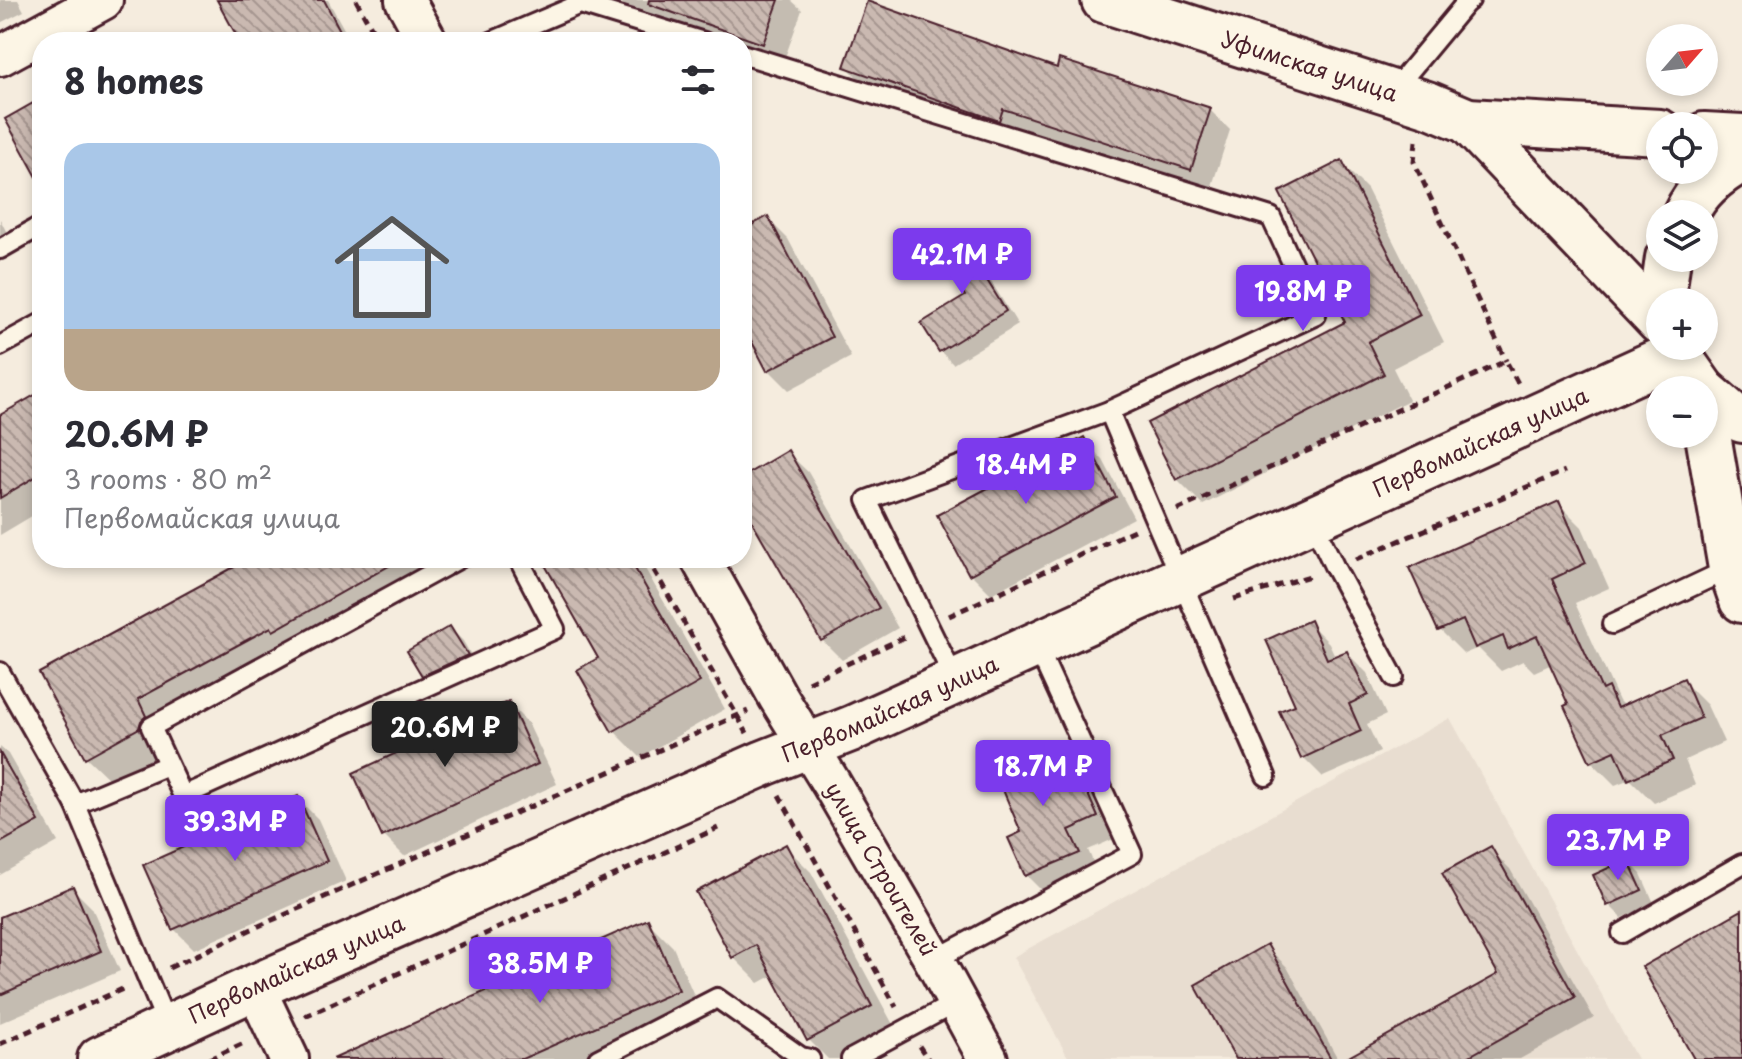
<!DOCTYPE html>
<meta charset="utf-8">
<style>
:root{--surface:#fff;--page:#f2f2f3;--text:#2b2b33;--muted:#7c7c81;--accent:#7c3aed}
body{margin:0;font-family:"Playpen Sans",sans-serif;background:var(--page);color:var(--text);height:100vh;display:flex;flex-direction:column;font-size:30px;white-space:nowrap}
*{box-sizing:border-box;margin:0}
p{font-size:26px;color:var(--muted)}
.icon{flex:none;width:44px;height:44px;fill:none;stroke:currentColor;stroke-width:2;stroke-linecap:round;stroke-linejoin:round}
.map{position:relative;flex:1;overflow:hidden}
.side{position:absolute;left:32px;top:32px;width:720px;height:536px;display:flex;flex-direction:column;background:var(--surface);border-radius:32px;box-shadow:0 4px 12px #0003}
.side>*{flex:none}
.needle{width:52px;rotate:62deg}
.buttons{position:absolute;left:1646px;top:24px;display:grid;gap:16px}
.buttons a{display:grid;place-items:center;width:72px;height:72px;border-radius:50%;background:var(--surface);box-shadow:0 4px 12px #0003;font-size:40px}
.price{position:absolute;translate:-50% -68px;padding:0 18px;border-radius:8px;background:var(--accent);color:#fff;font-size:26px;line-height:52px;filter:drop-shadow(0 2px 4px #0008)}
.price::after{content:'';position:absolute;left:50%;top:48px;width:24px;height:18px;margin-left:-12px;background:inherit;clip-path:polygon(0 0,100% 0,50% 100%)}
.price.on{background:#222;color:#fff}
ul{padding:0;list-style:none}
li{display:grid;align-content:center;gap:16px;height:424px;padding:0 32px}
li span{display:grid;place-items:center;height:248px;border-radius:24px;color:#555}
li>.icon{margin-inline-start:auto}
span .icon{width:144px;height:144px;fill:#fffc;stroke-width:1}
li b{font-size:34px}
h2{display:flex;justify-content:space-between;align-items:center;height:96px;padding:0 32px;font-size:34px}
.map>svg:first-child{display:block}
</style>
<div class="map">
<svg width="1742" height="1059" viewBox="0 0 1742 1059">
<defs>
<pattern id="building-back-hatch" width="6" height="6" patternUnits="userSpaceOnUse" patternTransform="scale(2)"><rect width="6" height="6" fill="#cab9b1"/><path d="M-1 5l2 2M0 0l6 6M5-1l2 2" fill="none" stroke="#a69690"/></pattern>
</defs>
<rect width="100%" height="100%" fill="#f5ecde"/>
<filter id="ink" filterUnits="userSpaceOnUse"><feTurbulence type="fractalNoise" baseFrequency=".0125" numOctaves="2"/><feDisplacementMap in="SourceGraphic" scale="16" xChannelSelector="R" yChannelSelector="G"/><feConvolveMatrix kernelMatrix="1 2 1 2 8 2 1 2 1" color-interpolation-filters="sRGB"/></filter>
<g filter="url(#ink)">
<path fill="#e8ddd0" d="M1450,718L1637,1059H1069L1013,957Z"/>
<g fill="#0003">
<path d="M0,0H18L24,11L0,23Z"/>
<path d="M229,0H328L351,42H242Z"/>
<path d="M619,0H791L802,10L783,63L742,48V42H724L627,8Z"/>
<path d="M846,66L1058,71L1210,110L1230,130L1211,189L1023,128L1019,139L866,86Z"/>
<path d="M1341,163L1367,189L1444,342L1393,368L1409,400L1203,505L1177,479L1348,323Z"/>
<path d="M0,219L7,233L0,237Z"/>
<path d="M768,219L788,239L851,357L789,390L769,370L742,319V232Z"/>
<path d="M956,232L969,246L1018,325L953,364L940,351L968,296Z"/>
<path d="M42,393V510L0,535V418Z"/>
<path d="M1083,440L1103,460L1134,518L991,594L971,574Z"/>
<path d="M788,453L808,472L898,628L842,660L822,640L742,500V479Z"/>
<path d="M1558,503L1582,527L1609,588L1575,603L1619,701L1625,707L1683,681L1707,705L1724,742L1685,760L1695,785L1654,803L1630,779L1615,785L1591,761L1570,705L1552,664L1534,672L1523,661L1501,671L1478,648L1464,654L1440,630L1412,569Z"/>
<path d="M246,558H463L161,724L170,741L164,746L163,753L111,781L86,757Z"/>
<path d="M561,558H639L725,709L640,757L614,731L579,671L601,659Z"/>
<path d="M1309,623L1329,643L1336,658L1347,653L1367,673L1386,715L1367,724L1380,752L1323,777L1303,757L1298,706Z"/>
<path d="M450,628L463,641L479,669L437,688L423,674Z"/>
<path d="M508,703L528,723L557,784L404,856L384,836Z"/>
<path d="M1037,744L1057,764L1062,776L1076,770L1096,790L1116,838L1088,850L1098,873L1046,895L1026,875L1023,833Z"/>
<path d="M0,747L8,754L58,842L0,875Z"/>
<path d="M298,799L318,819L346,881L194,949L174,929Z"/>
<path d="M785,846L811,872L897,1032L848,1059H828L809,1040L774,975L759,983L733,957Z"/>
<path d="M1490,849L1510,869L1594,1018L1520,1059H1349L1500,975Z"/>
<path d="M1628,861L1641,874L1654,903L1622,918L1609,905Z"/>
<path d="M72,888L92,908L120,971L0,1023V919Z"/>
<path d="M647,921L673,947L703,1016L606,1059H338Z"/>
<path d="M1267,947L1287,967L1338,1059H1238Z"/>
</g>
<g fill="url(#building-back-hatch)" stroke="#4a1f2b" stroke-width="2">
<path d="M217,0H324L346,42H240Z"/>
<path d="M649,0H779L763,44L648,4Z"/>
<path d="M867,1L1057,68L1059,59L1211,108L1191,170L1003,109L999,121L844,67Z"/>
<path d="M42,98V186L5,119Z"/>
<path d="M1342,160L1420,315L1368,342L1384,374L1176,480L1147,423L1345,322L1279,192Z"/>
<path d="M768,216L832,337L767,371L742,323V230Z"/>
<path d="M956,230L1006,311L939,352L921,323L965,296L933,244Z"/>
<path d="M42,391V473L0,498V415Z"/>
<path d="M1084,437L1116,497L969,575L937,515Z"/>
<path d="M788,450L879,608L821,641L742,504V477Z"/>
<path d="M1559,501L1586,563L1552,579L1602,690L1608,687L1617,708L1684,678L1701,718L1662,735L1673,760L1628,780L1615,751L1590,762L1564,706L1568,704L1537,636L1508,649L1503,636L1475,648L1463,620L1438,631L1409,568Z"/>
<path d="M232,558H403L273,631L271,627L138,699L146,716L141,721L139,728L85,758L39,673L236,566Z"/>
<path d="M541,558H629L700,682L612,732L577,670L598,658Z"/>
<path d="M1310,620L1327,659L1347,651L1368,695L1349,704L1361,731L1301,759L1279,711L1295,705L1266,640Z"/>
<path d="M450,626L468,655L422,676L407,651Z"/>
<path d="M509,701L538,764L382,837L353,773Z"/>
<path d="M1037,742L1053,777L1076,767L1098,817L1069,830L1080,853L1025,876L1008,838L1021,832L991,762Z"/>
<path d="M0,753L39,821L0,843Z"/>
<path d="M298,796L327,861L172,930L143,865Z"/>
<path d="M786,844L872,1006L807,1041L756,945L732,958L696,892Z"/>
<path d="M1491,846L1575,997L1464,1059H1345L1498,974L1442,873Z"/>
<path d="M1628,859L1642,890L1607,906L1593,875Z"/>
<path d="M73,886L101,951L0,995V917Z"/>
<path d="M1742,910V1059H1694L1642,967Z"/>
<path d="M648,919L679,990L522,1059H333Z"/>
<path d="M1267,944L1331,1059H1236L1195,985Z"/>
</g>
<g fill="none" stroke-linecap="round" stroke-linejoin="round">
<defs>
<g id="lane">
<path d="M491,42L580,4L704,42"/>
<path d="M742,54L1271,217L1316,315L1109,411L867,500L955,680"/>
<path d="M1392,92L1465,4L1470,0"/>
<path d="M0,249L42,225"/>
<path d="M0,346L42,323"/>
<path d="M1109,411C1160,533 1213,654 1266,776"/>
<path d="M1311,518L1335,568L1394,677"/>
<path d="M460,558L151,727L183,796L555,629L518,558"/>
<path d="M1612,624L1731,568"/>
<path d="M0,672L75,804L168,1027"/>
<path d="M75,804L168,765"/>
<path d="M1622,933L1742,864"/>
<path d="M934,960L1132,854L1036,644"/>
<path d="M598,1059L717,998L801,1057L810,1059"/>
<path d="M851,1059L957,1002"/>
</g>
<g id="street">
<path d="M405,0L428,42"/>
<path d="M0,56L103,0"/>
<path id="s1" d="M700,558L778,697L831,783L934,960L988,1059"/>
<path d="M255,987L289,1059"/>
</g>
<g id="secondary">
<path d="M1704,412L1731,568L1742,600"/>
<path id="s2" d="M100,1059L255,987L764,763L853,728L1677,353"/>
</g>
<g id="primary">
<path id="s3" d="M1104,0L1430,105L1468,121L1660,132"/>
<path d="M1468,121L1660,322"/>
<path d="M1704,135L1742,137"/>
<path d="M1686,214C1697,190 1719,172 1742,160"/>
<path d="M1665,302L1664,287L1668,258"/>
<path d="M1675,346L1677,353L1703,390"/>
<path d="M1704,391L1733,416L1742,420"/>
</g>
</defs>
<use href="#lane" stroke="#4a1f2b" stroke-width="24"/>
<use href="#street" stroke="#4a1f2b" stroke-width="44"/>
<use href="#secondary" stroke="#4a1f2b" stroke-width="50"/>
<use href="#primary" stroke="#4a1f2b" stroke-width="50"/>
<g stroke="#4a1f2b" stroke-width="5" stroke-dasharray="8 6" stroke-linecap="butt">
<path d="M356,0L379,42"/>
<path d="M1416,141L1414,162L1506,361"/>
<path d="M1177,510L1506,361L1520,387"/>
<path d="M647,558L747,733"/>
<path d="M1356,559L1565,471"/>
<path d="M1234,599L1313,575"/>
<path d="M949,616L1136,529"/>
<path d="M808,682L907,636"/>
<path d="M779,795L896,1007"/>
<path d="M169,968L252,929L748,711"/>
<path d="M305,1016L718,828"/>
<path d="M0,1044L127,987"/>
<path d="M919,1046L928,1059"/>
<path d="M209,1059L244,1043"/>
</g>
<use href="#lane" stroke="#fcf5e5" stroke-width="18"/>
<use href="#street" stroke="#fcf5e5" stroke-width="38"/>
<use href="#secondary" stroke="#fcf5e5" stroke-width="44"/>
<use href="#primary" stroke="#fcf5e5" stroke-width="44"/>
</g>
</g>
<g text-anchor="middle" stroke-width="7" stroke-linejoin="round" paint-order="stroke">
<g font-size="22" fill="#4a1f2b" stroke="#fcf5e5">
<text dy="8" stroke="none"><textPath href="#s3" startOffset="216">Уфимская улица</textPath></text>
<text dy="8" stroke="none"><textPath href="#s2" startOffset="1512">Первомайская улица</textPath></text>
<text dy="8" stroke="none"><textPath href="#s2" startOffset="864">Первомайская улица</textPath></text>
<text dy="8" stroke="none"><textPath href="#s1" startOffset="360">улица Строителей</textPath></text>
<text dy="8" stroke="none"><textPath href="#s2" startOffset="216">Первомайская улица</textPath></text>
</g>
</g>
</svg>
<div class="buttons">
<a><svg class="needle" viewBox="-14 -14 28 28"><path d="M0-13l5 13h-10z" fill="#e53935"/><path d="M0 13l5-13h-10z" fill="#7c7c81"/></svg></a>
<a><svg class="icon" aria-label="locate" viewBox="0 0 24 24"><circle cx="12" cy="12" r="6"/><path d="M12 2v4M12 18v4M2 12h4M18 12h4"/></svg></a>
<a><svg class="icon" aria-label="layers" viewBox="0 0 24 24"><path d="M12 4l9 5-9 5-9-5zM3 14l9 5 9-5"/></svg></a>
<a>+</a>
<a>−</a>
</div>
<b class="price" style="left:962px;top:296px">42.1M ₽</b>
<b class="price" style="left:1303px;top:333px">19.8M ₽</b>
<b class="price" style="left:1026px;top:506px">18.4M ₽</b>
<b class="price on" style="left:445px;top:769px">20.6M ₽</b>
<b class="price" style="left:1043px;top:808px">18.7M ₽</b>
<b class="price" style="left:235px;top:863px">39.3M ₽</b>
<b class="price" style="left:1618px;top:882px">23.7M ₽</b>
<b class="price" style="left:540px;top:1005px">38.5M ₽</b>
<section class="side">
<h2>8 homes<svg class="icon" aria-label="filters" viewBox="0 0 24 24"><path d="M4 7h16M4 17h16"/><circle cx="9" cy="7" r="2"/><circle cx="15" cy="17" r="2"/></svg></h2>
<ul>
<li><span style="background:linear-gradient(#a9c7e8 75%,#b9a48a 0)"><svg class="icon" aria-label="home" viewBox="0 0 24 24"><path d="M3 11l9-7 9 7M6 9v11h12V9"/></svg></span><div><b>20.6M ₽</b><p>3 rooms · 80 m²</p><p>Первомайская улица</p></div></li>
</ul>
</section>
</div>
